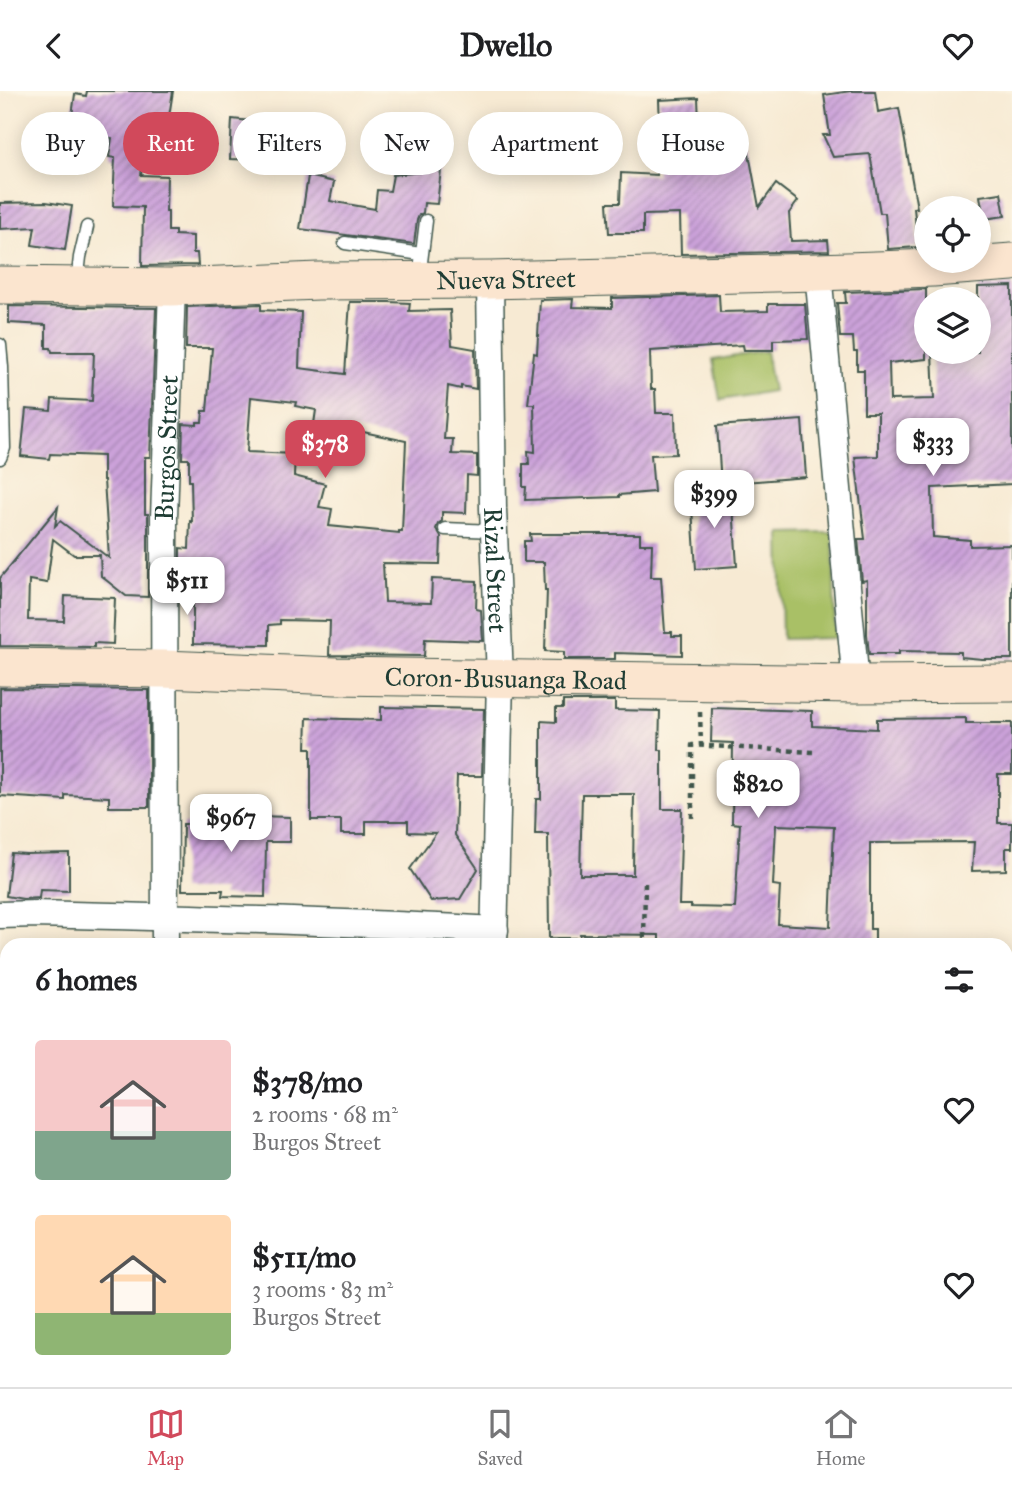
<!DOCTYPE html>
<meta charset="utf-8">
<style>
:root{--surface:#fff;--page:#f6f6f6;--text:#202124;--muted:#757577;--line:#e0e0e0;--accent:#d1495b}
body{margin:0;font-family:"IM FELL Great Primer",serif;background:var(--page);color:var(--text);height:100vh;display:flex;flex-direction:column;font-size:26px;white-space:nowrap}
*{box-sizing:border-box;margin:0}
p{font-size:23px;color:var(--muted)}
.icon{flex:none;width:38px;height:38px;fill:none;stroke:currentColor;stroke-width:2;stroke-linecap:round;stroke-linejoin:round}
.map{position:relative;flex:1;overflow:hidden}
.sheet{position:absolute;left:0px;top:847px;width:1013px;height:450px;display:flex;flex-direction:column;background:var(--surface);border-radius:21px 21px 0 0;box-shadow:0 4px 18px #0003}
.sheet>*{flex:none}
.banner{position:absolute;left:21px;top:21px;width:971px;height:63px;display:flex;gap:14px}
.fabs{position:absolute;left:914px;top:105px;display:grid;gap:14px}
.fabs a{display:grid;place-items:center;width:77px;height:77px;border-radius:50%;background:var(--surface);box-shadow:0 4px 18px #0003;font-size:35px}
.price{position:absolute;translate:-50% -60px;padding:0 16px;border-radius:14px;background:#fff;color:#222;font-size:23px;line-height:46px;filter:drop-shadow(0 2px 4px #0008)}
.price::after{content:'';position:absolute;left:50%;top:42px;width:21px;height:16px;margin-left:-10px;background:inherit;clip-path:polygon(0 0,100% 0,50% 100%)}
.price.active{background:var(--accent);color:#fff}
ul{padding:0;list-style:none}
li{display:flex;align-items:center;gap:21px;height:175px;padding:0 35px}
li span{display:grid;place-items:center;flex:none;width:196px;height:140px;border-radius:7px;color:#555}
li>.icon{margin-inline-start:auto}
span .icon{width:84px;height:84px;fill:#fffc;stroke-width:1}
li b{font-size:30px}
h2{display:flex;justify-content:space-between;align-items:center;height:84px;padding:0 35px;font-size:30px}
.chip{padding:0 24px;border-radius:32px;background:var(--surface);box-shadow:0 4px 18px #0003;font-size:24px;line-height:63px}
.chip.active{background:var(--accent);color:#fff}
header{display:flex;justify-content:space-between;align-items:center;height:91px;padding:0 35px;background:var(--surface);font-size:32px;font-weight:800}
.dock{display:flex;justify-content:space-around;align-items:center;height:98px;border-top:2px solid var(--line);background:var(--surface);font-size:19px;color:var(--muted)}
.dock a{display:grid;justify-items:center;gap:4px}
.dock .active{color:var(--accent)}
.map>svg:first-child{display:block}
</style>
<header><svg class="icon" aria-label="back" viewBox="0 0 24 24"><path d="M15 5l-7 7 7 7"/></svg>Dwello<svg class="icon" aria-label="heart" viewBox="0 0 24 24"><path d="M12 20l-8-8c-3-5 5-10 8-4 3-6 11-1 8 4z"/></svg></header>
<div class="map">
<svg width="1012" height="1296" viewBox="0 0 1012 1296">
<defs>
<pattern id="building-hatch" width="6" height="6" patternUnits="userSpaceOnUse" patternTransform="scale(1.75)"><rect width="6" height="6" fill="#cca2da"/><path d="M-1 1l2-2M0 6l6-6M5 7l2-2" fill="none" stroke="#a585b2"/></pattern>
</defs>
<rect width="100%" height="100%" fill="#fcf5e5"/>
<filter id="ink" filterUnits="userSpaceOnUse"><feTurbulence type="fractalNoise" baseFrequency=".0143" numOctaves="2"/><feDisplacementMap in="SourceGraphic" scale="14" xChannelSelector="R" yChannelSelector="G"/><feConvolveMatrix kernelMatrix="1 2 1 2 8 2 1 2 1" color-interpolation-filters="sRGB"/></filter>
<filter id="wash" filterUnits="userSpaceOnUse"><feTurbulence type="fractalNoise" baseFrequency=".00686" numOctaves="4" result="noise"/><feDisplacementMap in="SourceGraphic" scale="28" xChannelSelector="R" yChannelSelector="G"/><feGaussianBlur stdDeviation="1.57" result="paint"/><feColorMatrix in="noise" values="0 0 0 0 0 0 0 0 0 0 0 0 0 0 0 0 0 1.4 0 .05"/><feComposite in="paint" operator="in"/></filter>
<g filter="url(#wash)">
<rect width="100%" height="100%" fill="#f7ead3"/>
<g fill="#a9c066" stroke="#647e4d" stroke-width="2">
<path d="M766,260L773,300L720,309L713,269Z"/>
<path d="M833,441L835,547L782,548L780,442Z"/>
</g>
<g id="blocks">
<g fill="url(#building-hatch)" fill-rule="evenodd">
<path d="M87,0H173L167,38L148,35L141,84L167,85L166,120H168V140H175V144L193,145V162H197L198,174L142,175L143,116L113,115L115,67L109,66L112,47L70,40L75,3L86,5Z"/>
<path d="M851,0H875L878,21L899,17L917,117H914L918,156L888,158L885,122H880L870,63L833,66L823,44H830L824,4Z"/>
<path d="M698,7L699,31H705L707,60L747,52L759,116L776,93L798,110L789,122L791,150L828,149L829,160L681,163L680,123L643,124V142H609L607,112H620L621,82L657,84L654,33H660L659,9Z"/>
<path d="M232,28L259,31L258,69L230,68Z"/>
<path d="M441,79L437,113L424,112L423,122L419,124L417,129L414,153L300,138L308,85L334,91L330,110L375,118L377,99L390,100L393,84Z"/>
<path d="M1001,102L1005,125L984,128L980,105Z"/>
<path d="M46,111L72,115L65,159L32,154L35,136L0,138V112Z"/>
<path d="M1012,195V393L932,397L933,446L970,449V455L1012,454V568H982L961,566V561L899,560V563H869L867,543V489L862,490L858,448H865L855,366L878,365V322H864V279H857V261H854L853,246H840L837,212H846L845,201L926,198V268L889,272L890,309L934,308L932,261H978V196Z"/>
<path d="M719,204L720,221L768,220V213H805L808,248L773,249V259H744L743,254L650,260L651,298H655L656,322H675L676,363L651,364L654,401L619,404V406L525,409L526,396H523V373H529L528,360L535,361L534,313H528L534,262L537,263L540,209L573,208L572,216L612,217V207Z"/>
<path d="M350,211H389L410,212L409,220L450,219L452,254L475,258L476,298L461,295V298L448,295L444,348H453L452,363L477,364V385L467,384L466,422L442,421V430L438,433L436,438L441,446L440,473L383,472L385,511L431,512L432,488L477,490L476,518L481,519L483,550L425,548L424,565L329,564L330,530L280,529V533L269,534V554L193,553V497L180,496V457L189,458L190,430L192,431L191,390H189V368H182L183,333L197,334V331H202L203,320H207L212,257H186L187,216L261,213V219L301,221L299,277L345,283ZM251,306L296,311L295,315L316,319L313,340L348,345L349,338L406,350L402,440H399V442L329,435L332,418L319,416L325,393L294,385L295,363L247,361Z"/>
<path d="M9,215L156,217L150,366H145V423H148V506L126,505L101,485L100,464H74L53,448L47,492L29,489L28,529L64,530L65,505L115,507L113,553L94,552V556L0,555V487L58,416L55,435L60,430L109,467L104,389H103V365L50,363L49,368L21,365L26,318L51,320L52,308L92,310L94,261H52L51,257H46V234L9,232Z"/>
<path d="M802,329L806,386L721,393L717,335Z"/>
<path d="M732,400L737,475L696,478L691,402Z"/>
<path d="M530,443H640V453H652L651,486H661L665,541H672V545H682V564L615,562V568H564V561L545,560L547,499H545L544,471H524V450H531Z"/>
<path d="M0,597L149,599V716H109V706L65,704V709L0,705Z"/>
<path d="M563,610H615V619L660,620L659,659H662V718H682L679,814H691V816L735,817L740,733L732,732L733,652L711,651L712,617L812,620V635L877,638V628L966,627V632H1012V683H998V732H1012V757H1006V779L972,780L974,751L870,752V838H875V854H659V844L580,843V847H549L548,743H535L536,708H541V630L556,631V617H563ZM582,703H634L633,784H580ZM776,734L834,736L830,836L778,833L780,795L773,794Z"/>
<path d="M381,616L484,618L482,685H457L455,744L478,778L460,808L431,810L410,778L436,742L408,741V730H366V743H341V729H311V657H306L307,627L381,629Z"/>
<path d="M224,724L290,726V751H266L265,806L222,805L223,799H182L183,733H224Z"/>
<path d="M11,762L26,763L69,762V800L40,799L39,807L23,808L6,805Z"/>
</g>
</g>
</g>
<g filter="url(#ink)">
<use href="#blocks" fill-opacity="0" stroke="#3f574c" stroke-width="2"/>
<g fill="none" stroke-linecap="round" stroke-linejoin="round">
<defs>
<g id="lane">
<path d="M345,152L421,163"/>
<path d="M421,171L426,130"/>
<path d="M77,192L80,166L87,136"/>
<path d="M0,254L2,276L4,357L0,367"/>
<path d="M445,438L494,440"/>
</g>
<g id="street">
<path d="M818,181L856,593"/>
<path id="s1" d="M490,189L493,418L500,586L494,854"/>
<path d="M0,824L36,823C189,827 342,830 495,839"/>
<path id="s2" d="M165,854L164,426L172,196"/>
<path d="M0,1072H7"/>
<path d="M1006,1095H1012"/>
<path d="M506,1290V1296"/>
</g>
<g id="secondary">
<path id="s3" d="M0,194L172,196L318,190L490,189L818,181L933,177L1012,171"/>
<path id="s4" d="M0,576L164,578L336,585L856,593L1012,592"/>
</g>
</defs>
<use href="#lane" stroke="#3f574c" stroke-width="15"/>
<use href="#street" stroke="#3f574c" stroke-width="29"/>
<use href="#secondary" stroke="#3f574c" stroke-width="39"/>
<g stroke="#3f574c" stroke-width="4.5" stroke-dasharray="5 5" stroke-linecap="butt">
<path d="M700,621L701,655"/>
<path d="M692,727V654L813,661"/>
<path d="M640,853V851H644L645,791"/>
<path d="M522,854L640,851"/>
</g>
<use href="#lane" stroke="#fff" stroke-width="12"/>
<use href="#street" stroke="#fff" stroke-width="26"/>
<use href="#secondary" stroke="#fbe5cf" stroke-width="37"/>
</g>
</g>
<g text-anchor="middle" stroke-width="5" stroke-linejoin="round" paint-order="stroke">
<g font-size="26" fill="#1f3d34" stroke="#fcf5e5">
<text dy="9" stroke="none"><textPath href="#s3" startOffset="506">Nueva Street</textPath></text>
<text dy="9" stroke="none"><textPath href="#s2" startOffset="497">Burgos Street</textPath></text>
<text dy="9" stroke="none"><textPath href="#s1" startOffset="290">Rizal Street</textPath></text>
<text dy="9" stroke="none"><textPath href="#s4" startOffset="506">Coron-Busuanga Road</textPath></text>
</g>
</g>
</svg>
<div class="fabs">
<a><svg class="icon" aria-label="locate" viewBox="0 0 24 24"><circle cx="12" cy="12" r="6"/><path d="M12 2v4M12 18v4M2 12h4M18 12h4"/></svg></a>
<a><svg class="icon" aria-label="layers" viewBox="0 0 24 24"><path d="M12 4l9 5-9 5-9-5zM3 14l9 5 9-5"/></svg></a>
</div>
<b class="price" style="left:933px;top:387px">$333</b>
<b class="price active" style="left:325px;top:389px">$378</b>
<b class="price" style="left:714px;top:439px">$399</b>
<b class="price" style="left:187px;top:526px">$511</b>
<b class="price" style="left:758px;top:729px">$820</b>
<b class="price" style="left:231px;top:763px">$967</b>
<div class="banner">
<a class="chip">Buy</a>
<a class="chip active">Rent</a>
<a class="chip">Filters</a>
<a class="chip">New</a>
<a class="chip">Apartment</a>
<a class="chip">House</a>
</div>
<section class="sheet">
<h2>6 homes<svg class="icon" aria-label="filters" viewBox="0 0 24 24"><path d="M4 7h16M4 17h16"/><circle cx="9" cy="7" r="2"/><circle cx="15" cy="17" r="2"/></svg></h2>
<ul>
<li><span style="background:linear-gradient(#f6c9c9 65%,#7fa58c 0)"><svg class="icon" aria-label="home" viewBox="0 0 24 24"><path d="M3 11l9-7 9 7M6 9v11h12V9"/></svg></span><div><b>$378/mo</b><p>2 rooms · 68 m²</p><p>Burgos Street</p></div><svg class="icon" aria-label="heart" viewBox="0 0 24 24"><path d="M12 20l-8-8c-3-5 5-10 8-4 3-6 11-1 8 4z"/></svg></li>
<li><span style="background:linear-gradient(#ffd9b3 70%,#8fb573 0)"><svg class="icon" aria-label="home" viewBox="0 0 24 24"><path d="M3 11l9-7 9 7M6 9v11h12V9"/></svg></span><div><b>$511/mo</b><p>3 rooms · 83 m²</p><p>Burgos Street</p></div><svg class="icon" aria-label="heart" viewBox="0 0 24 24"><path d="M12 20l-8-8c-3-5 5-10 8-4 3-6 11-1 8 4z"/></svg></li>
</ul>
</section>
</div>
<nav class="dock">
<a class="active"><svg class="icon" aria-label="map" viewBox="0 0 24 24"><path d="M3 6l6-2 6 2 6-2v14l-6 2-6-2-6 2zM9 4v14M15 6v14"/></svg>Map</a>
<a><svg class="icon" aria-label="saved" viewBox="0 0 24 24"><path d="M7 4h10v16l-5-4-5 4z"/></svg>Saved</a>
<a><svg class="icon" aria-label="home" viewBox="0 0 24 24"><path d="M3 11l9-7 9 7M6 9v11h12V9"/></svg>Home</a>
</nav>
